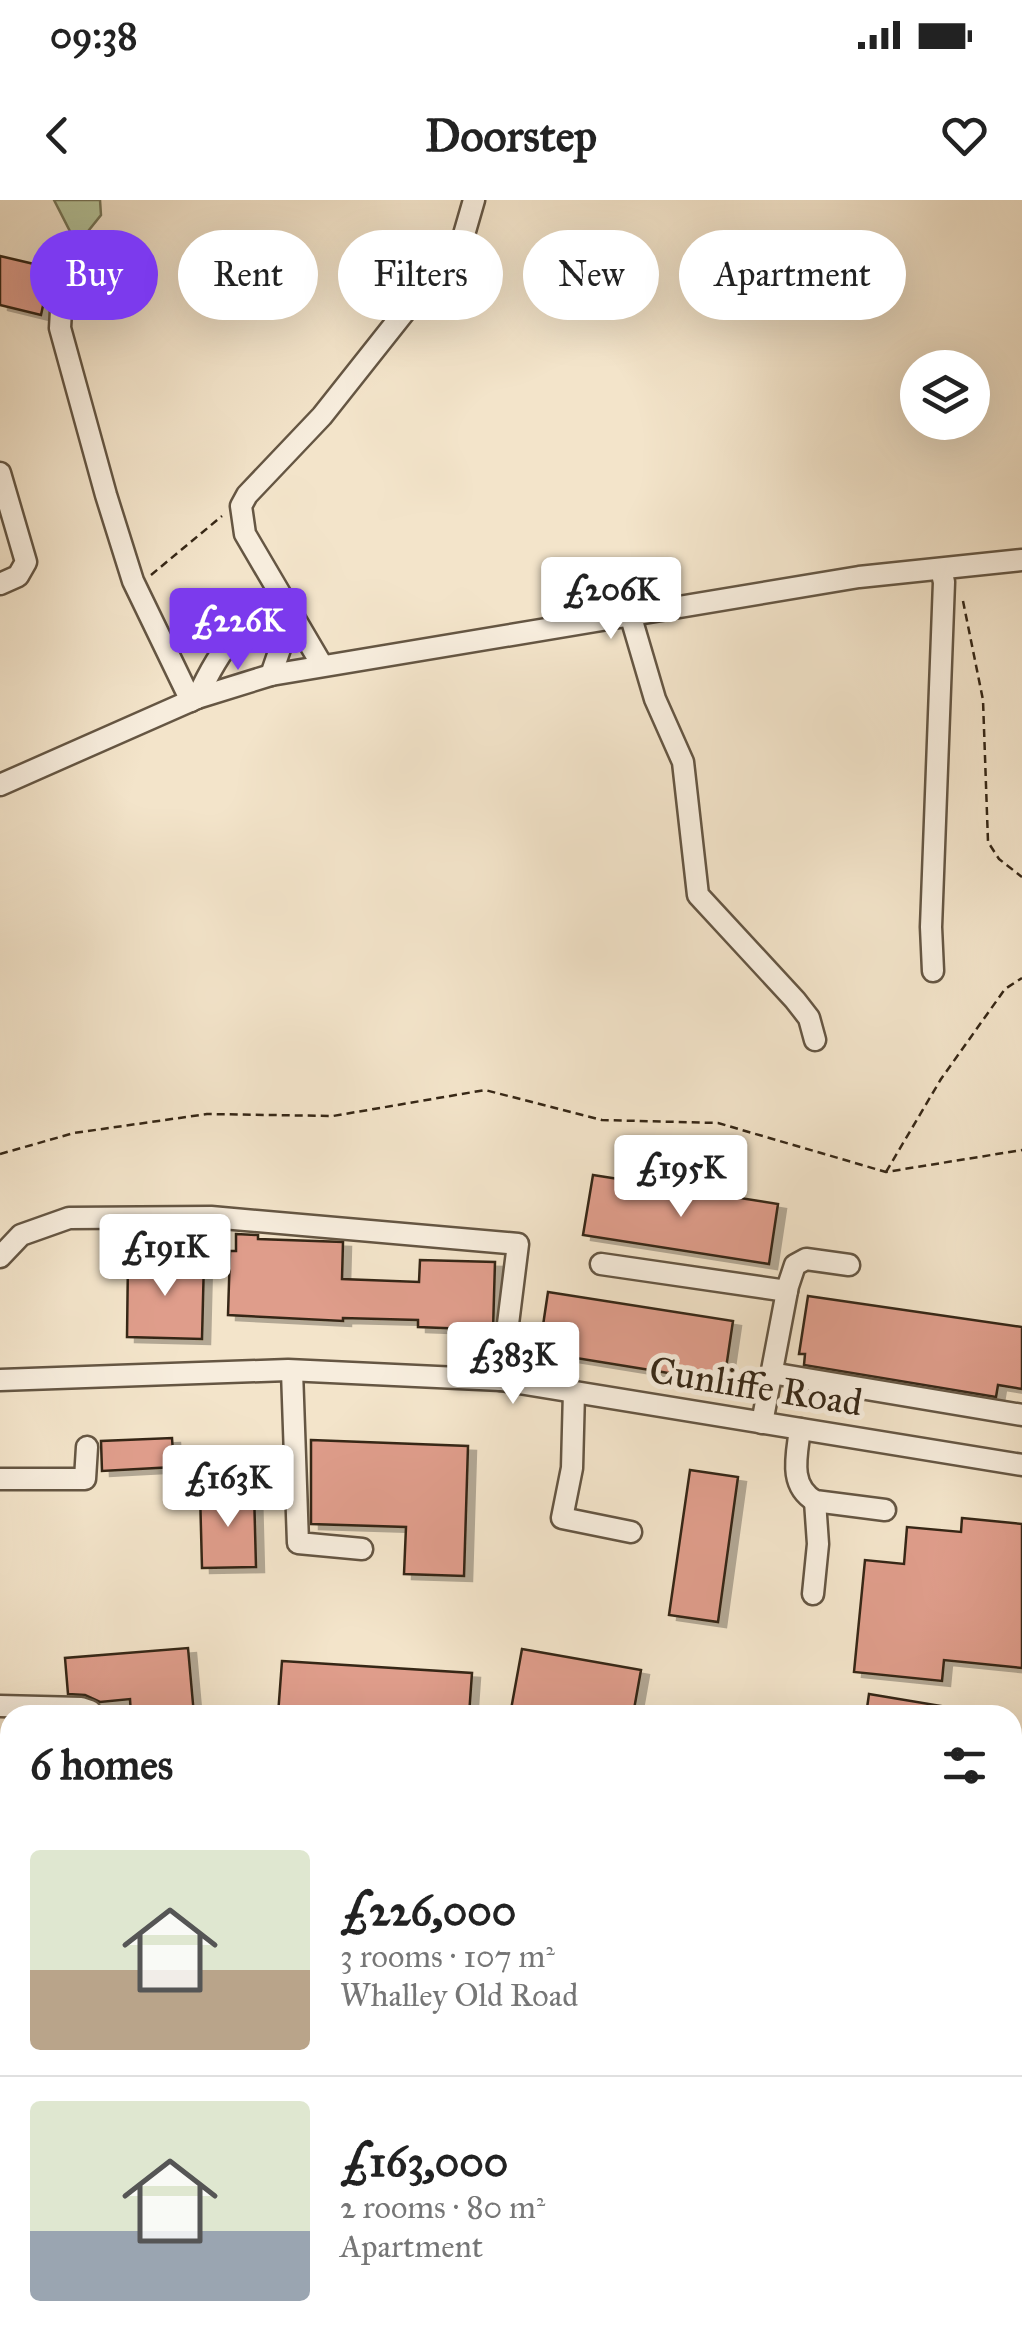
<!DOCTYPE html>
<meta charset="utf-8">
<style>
:root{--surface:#fff;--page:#f6f6f6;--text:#222;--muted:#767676;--line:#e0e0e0;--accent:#7c3aed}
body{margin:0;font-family:"IM FELL Great Primer",serif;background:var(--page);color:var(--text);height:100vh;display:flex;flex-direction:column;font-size:38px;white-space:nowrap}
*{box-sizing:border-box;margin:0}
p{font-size:32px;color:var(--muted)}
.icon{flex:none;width:55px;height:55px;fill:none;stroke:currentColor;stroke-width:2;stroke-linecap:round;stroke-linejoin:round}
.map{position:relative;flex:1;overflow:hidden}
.details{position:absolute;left:0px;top:1505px;width:1022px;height:640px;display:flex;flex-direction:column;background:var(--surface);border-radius:30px 30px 0 0;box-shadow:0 10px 40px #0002}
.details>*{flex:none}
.guide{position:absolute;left:30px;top:30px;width:962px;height:90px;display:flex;gap:20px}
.fabs{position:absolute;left:900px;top:150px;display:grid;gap:20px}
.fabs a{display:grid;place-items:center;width:90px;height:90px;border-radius:50%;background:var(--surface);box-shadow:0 10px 40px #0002;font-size:50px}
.price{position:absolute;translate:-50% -85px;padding:0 22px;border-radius:10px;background:#fff;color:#222;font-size:32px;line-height:65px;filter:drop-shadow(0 2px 5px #0008)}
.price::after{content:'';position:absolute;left:50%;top:60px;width:30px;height:22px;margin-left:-15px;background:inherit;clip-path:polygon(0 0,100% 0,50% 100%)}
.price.selected{background:var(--accent);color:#fff}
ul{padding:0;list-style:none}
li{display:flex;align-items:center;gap:30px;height:250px;padding:0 30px}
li+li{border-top:2px solid var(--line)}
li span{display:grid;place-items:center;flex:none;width:280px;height:200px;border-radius:10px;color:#555}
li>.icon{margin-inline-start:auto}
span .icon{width:120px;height:120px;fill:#fffc;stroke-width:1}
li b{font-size:42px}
h2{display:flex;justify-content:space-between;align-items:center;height:120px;padding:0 30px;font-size:42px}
.tag{padding:0 35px;border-radius:45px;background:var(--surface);box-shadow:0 10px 40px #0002;font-size:35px;line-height:90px}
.tag.selected{background:var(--accent);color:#fff}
.status{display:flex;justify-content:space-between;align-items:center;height:70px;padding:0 50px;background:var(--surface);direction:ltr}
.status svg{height:28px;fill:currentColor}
header{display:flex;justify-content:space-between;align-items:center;height:130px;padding:0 30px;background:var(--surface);font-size:45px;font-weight:800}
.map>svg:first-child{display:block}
</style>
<div class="status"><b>09:38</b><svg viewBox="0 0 49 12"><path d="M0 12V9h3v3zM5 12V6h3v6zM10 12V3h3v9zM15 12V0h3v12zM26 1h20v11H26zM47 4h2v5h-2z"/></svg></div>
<header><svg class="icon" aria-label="back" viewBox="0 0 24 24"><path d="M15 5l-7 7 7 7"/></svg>Doorstep<svg class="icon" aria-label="heart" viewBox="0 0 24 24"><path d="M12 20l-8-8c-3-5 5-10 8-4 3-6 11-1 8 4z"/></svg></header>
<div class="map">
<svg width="1022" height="2145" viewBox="0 0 1022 2145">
<defs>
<filter id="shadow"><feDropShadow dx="8" dy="5" stdDeviation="0" flood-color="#0004"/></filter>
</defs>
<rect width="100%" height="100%" fill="#f3e4ca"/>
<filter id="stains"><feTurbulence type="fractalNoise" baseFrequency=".002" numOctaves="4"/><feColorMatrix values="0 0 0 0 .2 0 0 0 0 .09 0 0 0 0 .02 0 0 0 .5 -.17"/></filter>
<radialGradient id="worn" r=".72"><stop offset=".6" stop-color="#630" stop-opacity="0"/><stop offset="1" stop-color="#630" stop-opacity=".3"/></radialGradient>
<path fill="#b6c59b" stroke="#767658" stroke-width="2.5" d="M54,0H100L101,15L77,45Z"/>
<g fill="#df9d8b" stroke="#362716" stroke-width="2.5" filter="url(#shadow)">
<path d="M0,56L51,68L41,115L0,105Z"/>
<path d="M593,975L778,1004L769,1064L583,1035Z"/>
<path d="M236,1034L258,1035V1039L343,1042L342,1079L419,1082L420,1060L495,1062L493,1130L418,1127V1120L343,1118V1121L228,1115L230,1051H236Z"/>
<path d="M128,1059L204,1060L202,1139L127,1137Z"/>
<path d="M548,1092L733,1121L724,1182L539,1152Z"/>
<path d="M808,1096L1022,1127V1189L998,1185L996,1197L804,1165L805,1154H799Z"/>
<path d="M172,1238L174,1267L102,1271L101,1241Z"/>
<path d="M311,1240L468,1246L464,1376L404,1374L406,1327L311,1324Z"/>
<path d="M690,1270L738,1277L718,1422L669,1415Z"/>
<path d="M254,1291L256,1367L202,1368L200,1292Z"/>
<path d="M962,1318L1022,1324V1468L944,1460L942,1481L854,1472L865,1360L904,1364L907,1327L961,1332Z"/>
<path d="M188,1448L194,1515H131L130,1499L100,1502L85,1495L68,1494L65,1458Z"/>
<path d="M522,1449L641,1470L633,1515H510Z"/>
<path d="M282,1461L472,1473L469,1515H278Z"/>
<path d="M869,1494L953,1508L952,1515H866Z"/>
</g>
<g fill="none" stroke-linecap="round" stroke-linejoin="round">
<defs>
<g id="minor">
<path d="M63,75L60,128L106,295L133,381L191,501"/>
<path d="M0,273L26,362L18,376L0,384"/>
<path d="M630,414L655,499L683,562L698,695L795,800L809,818L815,840"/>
<path d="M322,465L245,334L241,306L247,295L322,216L463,38L474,0"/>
<path d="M197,498C209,472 255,379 281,446L271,475"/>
<path d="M0,585L197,498L271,475L859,377L1022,360"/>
<path d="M933,771L931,727L944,382L941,370"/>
<path d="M0,1057L21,1035L69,1018L211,1017L518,1044L501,1180"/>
<path d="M601,1064L787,1091"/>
<path d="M292,1171L298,1343L362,1349"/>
<path d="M771,1173L1022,1215"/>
<path d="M0,1180L288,1170L501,1180L1022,1265"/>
<path d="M574,1192L572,1268L562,1318L631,1332"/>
<path d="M762,1223L788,1086L795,1065L806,1059L849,1065"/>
<path d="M800,1229C797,1255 788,1285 815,1301L885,1310"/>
<path d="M0,1279H85L87,1247"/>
<path d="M813,1394L818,1344L815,1301"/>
<path d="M0,1506L81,1508L90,1511V1515"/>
<path d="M0,1661L10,1660"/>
<path d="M1012,1745L1022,1746"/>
<path d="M0,1826L10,1827"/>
<path d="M1012,1972L1022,1973"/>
<path d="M0,2048L10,2028"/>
<path d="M0,2086L10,2111"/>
<path d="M1012,2128L1022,2127"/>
<path d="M20,2135L24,2145"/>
<path d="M105,2135L119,2139L206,2145"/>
<path d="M573,2135L582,2145"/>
<path d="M793,2135L820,2145"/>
<path d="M241,2145L290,2139"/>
<path d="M905,2145L964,2135"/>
</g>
</defs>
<use href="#minor" stroke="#655643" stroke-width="25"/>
<g stroke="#362716" stroke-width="2.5" stroke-dasharray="8 5" stroke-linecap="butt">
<path d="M151,375L222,316"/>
<path d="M963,401L983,500L988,642L999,659L1022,677"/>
<path d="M0,954L74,933L207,914L333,916L485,890L602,920L718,923L886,972L1022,950"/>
<path d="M886,972L941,879L1005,789L1022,778"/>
<path d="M0,1699L10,1697"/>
</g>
<use href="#minor" stroke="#f7eddd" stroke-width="20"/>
</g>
<g text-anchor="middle" stroke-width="10" stroke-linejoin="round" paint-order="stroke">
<g font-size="38" fill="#362716" stroke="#f7eddd">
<text transform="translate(756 1186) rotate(9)" y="13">Cunliffe Road</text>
</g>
</g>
<rect width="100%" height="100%" filter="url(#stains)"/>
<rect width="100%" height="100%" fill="url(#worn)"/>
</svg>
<div class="fabs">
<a><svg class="icon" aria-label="layers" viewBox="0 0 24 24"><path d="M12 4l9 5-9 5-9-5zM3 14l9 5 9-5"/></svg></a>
</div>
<b class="price" style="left:611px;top:442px">£206K</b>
<b class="price selected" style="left:238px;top:473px">£226K</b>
<b class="price" style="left:681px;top:1020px">£195K</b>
<b class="price" style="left:165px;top:1099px">£191K</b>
<b class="price" style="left:513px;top:1207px">£383K</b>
<b class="price" style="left:228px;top:1330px">£163K</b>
<div class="guide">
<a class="tag selected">Buy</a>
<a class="tag">Rent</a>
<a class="tag">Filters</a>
<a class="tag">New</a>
<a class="tag">Apartment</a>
</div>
<section class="details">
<h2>6 homes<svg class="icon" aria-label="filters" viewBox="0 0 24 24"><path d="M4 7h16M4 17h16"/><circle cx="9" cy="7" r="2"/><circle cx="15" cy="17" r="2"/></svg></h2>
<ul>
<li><span style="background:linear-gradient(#dfe7d0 60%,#b9a48a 0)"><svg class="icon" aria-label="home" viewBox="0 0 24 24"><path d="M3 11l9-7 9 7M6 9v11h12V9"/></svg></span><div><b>£226,000</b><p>3 rooms · 107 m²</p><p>Whalley Old Road</p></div></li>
<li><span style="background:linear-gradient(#dfe7d0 65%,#9aa5b1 0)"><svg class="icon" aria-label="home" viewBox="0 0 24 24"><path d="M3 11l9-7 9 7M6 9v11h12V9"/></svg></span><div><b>£163,000</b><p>2 rooms · 80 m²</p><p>Apartment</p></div></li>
</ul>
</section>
</div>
